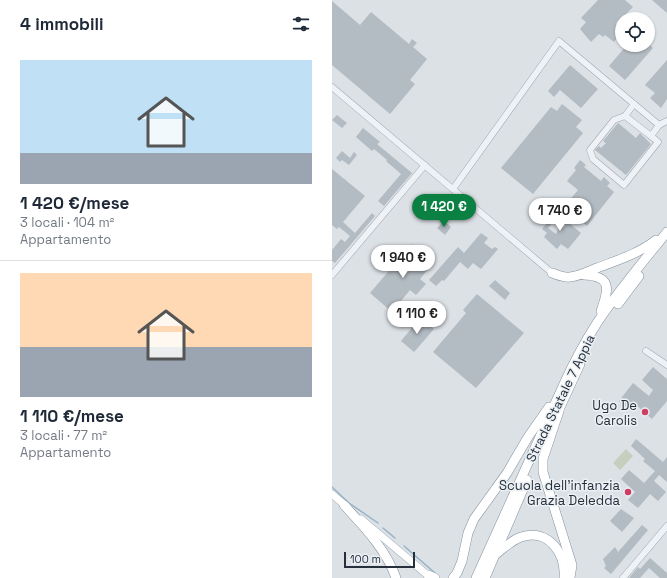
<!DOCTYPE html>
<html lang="it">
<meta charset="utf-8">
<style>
:root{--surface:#fff;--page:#f6f6f7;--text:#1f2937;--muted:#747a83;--line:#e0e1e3;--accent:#0b8043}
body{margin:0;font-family:"Space Grotesk",sans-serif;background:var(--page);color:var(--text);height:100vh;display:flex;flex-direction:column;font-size:15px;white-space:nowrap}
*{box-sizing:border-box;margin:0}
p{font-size:13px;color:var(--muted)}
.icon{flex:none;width:22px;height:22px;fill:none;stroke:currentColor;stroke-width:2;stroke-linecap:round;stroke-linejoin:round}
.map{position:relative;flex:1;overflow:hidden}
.panel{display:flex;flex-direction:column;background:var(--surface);width:332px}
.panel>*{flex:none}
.tools{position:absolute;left:283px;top:12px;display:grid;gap:8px}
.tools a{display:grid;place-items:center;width:40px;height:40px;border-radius:50%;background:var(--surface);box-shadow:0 1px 3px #0004;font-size:20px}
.scale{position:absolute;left:12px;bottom:10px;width:71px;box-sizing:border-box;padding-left:4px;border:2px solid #26303c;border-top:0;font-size:11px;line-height:14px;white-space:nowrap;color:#26303c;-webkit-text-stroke:3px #ebf0f4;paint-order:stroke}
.price{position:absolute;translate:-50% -34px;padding:0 9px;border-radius:14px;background:#fff;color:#222;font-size:13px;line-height:26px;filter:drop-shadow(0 1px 2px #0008)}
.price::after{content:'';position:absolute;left:50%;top:24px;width:12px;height:9px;margin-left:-6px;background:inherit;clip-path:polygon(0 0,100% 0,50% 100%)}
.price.selected{background:var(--accent);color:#fff}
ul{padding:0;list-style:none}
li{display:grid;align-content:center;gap:8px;height:212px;padding:0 20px}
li+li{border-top:1px solid var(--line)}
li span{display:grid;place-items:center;height:124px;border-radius:0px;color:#555}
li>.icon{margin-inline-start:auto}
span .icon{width:72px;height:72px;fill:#fffc;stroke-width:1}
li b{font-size:17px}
h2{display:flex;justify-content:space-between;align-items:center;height:48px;padding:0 20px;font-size:17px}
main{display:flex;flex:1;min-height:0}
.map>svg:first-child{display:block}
</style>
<main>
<section class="panel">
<h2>4 immobili<svg class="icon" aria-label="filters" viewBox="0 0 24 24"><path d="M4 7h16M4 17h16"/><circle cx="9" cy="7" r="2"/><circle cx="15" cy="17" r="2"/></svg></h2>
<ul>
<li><span style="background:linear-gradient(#bfe0f5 75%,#9aa5b1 0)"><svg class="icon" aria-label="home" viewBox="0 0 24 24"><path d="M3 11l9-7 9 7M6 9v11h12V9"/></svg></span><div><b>1 420 €/mese</b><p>3 locali · 104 m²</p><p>Appartamento</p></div></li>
<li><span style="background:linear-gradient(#ffd9b3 60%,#9aa5b1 0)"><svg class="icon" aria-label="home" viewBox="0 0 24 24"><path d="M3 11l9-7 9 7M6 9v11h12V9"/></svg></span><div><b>1 110 €/mese</b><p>3 locali · 77 m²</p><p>Appartamento</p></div></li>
</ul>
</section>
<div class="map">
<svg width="335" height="578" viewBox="0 0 335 578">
<rect width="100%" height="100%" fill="#dce1e6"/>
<path fill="#c4d0bd" d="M294,449L301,456L288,470L281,463Z"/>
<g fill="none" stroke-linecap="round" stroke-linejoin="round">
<g stroke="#96b3c7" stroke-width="1.5">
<path d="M0,487L17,503L46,523"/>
<path d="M51,528L63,538"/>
<path d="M72,546L103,573"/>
</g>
</g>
<g fill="#b3bbc3" fill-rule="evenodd">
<path d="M266,0H293L301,7L291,17L290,16L284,23L290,28V32L282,42L273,35L271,37L267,34L259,42L248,29L254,22L249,18Z"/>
<path d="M320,0H335V13Z"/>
<path d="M0,1L28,25L39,12L77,44L80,39L85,43L81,47L95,59L78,80L83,84L58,114L0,65Z"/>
<path d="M295,45H318L321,48L293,80L277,66Z"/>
<path d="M335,60V99L329,108L318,98L323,93L313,85Z"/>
<path d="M238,65L266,89L249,108L228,90L222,97L216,91Z"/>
<path d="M230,104L250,120L244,127L251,133L201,194L169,168L219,107L225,111Z"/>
<path d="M5,115L15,123L10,128L0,120Z"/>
<path d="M286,123L304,138L308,133L319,144L294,175L263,150L267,146L269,148L274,143L271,141Z"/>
<path d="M31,128L48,142L45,144L80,173L52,206L46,201L69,174L54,161L55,160L42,149L40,151L24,137Z"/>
<path d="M10,151L18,158L22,152L25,155L17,165L10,160L8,162L4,158Z"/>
<path d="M248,160L254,165L252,167L269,181L272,177L278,183L275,186L282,192L255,226L232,207L246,190L235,181L244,170L242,168Z"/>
<path d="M0,169L33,196L11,222L23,233L40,213L43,216L3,263L0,261V250L9,239L13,242L18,236L7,227L5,229L0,225Z"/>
<path d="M224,212L249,233L236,249L229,244L225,249L212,237L215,233L210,229ZM225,218L234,226L227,228L224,234L216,228Z"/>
<path d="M112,221L119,227L113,235L105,228Z"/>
<path d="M149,233L156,238L152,243L160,249L163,247L166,249L149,269L141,263L136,269L128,262L112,281L110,280L104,286L97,280L126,247L132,253Z"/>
<path d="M80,244L101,263L88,279L94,284L84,295L78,290L60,312L38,293Z"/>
<path d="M163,280L178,293L173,300L157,286Z"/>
<path d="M145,294L192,333L144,388L101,352L134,313L131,310Z"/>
<path d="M88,318L102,329L82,352L69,341Z"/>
<path d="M321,367L335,379V401L320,419L302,403L297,409L287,401L301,383L317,396L321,390L310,380Z"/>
<path d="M304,439L331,462L335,457V482L327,475L322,481L334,492L326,501L318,494L306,508L296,500L303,492L289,479L297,470L312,483L323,471L311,461L313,459L299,446Z"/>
<path d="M289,509L302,518L290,532L278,521Z"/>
<path d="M310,525L316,530L279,574L272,568L274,566L271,559L283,547L286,552Z"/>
<path d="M318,558L335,573V578H328L317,568L308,578H297L306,567L308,569Z"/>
</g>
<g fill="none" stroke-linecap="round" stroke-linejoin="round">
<defs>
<g id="minor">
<path d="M0,87L220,273"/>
<path d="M302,104L293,116L282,120L258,150L261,159L292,185L326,142L319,136L327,125"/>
<path d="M293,116L319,136"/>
<path d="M121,189L227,41L327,125L335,121"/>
<path d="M0,275L93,165"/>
<path d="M314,351L335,365"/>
<path d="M291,578L335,526"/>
</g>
<g id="major">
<path d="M0,494L15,507"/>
<path d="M29,519L99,578"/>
</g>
<g id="highway">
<path d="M220,273C226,275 232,278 238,277C248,276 257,271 265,268C286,260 306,254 324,240"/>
<path d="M252,275C280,276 277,289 269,311"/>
<path d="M286,304L307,276"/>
<path d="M227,411L211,459V472L240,565L238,578"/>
<path d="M224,416L248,364"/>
<path d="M12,505C32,527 54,549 64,578"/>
<path d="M164,554C172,548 180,540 189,537C217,528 234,554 232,578"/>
<path d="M96,575L103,578"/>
<path d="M121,578L125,573L130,561L136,533L142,519L175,473L196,437L217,407"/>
<path d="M144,578L231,386C241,364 252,343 265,323C286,291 311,262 335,232"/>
<path d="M153,578L195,480"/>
</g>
</defs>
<use href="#minor" stroke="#a2a8b0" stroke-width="7"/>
<use href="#major" stroke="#9ba7b2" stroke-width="8"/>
<use href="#highway" stroke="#83909d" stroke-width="10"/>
<use href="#minor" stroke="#eef1f5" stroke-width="6"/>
<use href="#major" stroke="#fff" stroke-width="7"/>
<use href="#highway" stroke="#fff" stroke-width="9"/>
</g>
<g fill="#ce3e63" stroke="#ebf0f4" stroke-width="1.5">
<circle cx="313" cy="412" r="4"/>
<circle cx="296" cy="492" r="4"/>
</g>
<g text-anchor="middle" stroke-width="3" stroke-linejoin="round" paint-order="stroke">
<g font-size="13" fill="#26303c" stroke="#ebf0f4">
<text transform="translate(228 398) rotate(-64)" y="5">Strada Statale 7 Appia</text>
</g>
<g font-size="13" fill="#26303c" stroke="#ebf0f4" text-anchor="end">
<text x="305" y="410">Ugo De<tspan x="305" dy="15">Carolis</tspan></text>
<text x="288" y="490">Scuola dell'infanzia<tspan x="288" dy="15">Grazia Deledda</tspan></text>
</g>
</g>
</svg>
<div class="tools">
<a><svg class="icon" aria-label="locate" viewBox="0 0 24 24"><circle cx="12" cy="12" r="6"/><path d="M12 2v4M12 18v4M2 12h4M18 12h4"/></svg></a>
</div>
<div class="scale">100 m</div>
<b class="price selected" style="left:112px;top:228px">1 420 €</b>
<b class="price" style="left:228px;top:232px">1 740 €</b>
<b class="price" style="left:71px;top:279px">1 940 €</b>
<b class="price" style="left:85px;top:335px">1 110 €</b>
</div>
</main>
